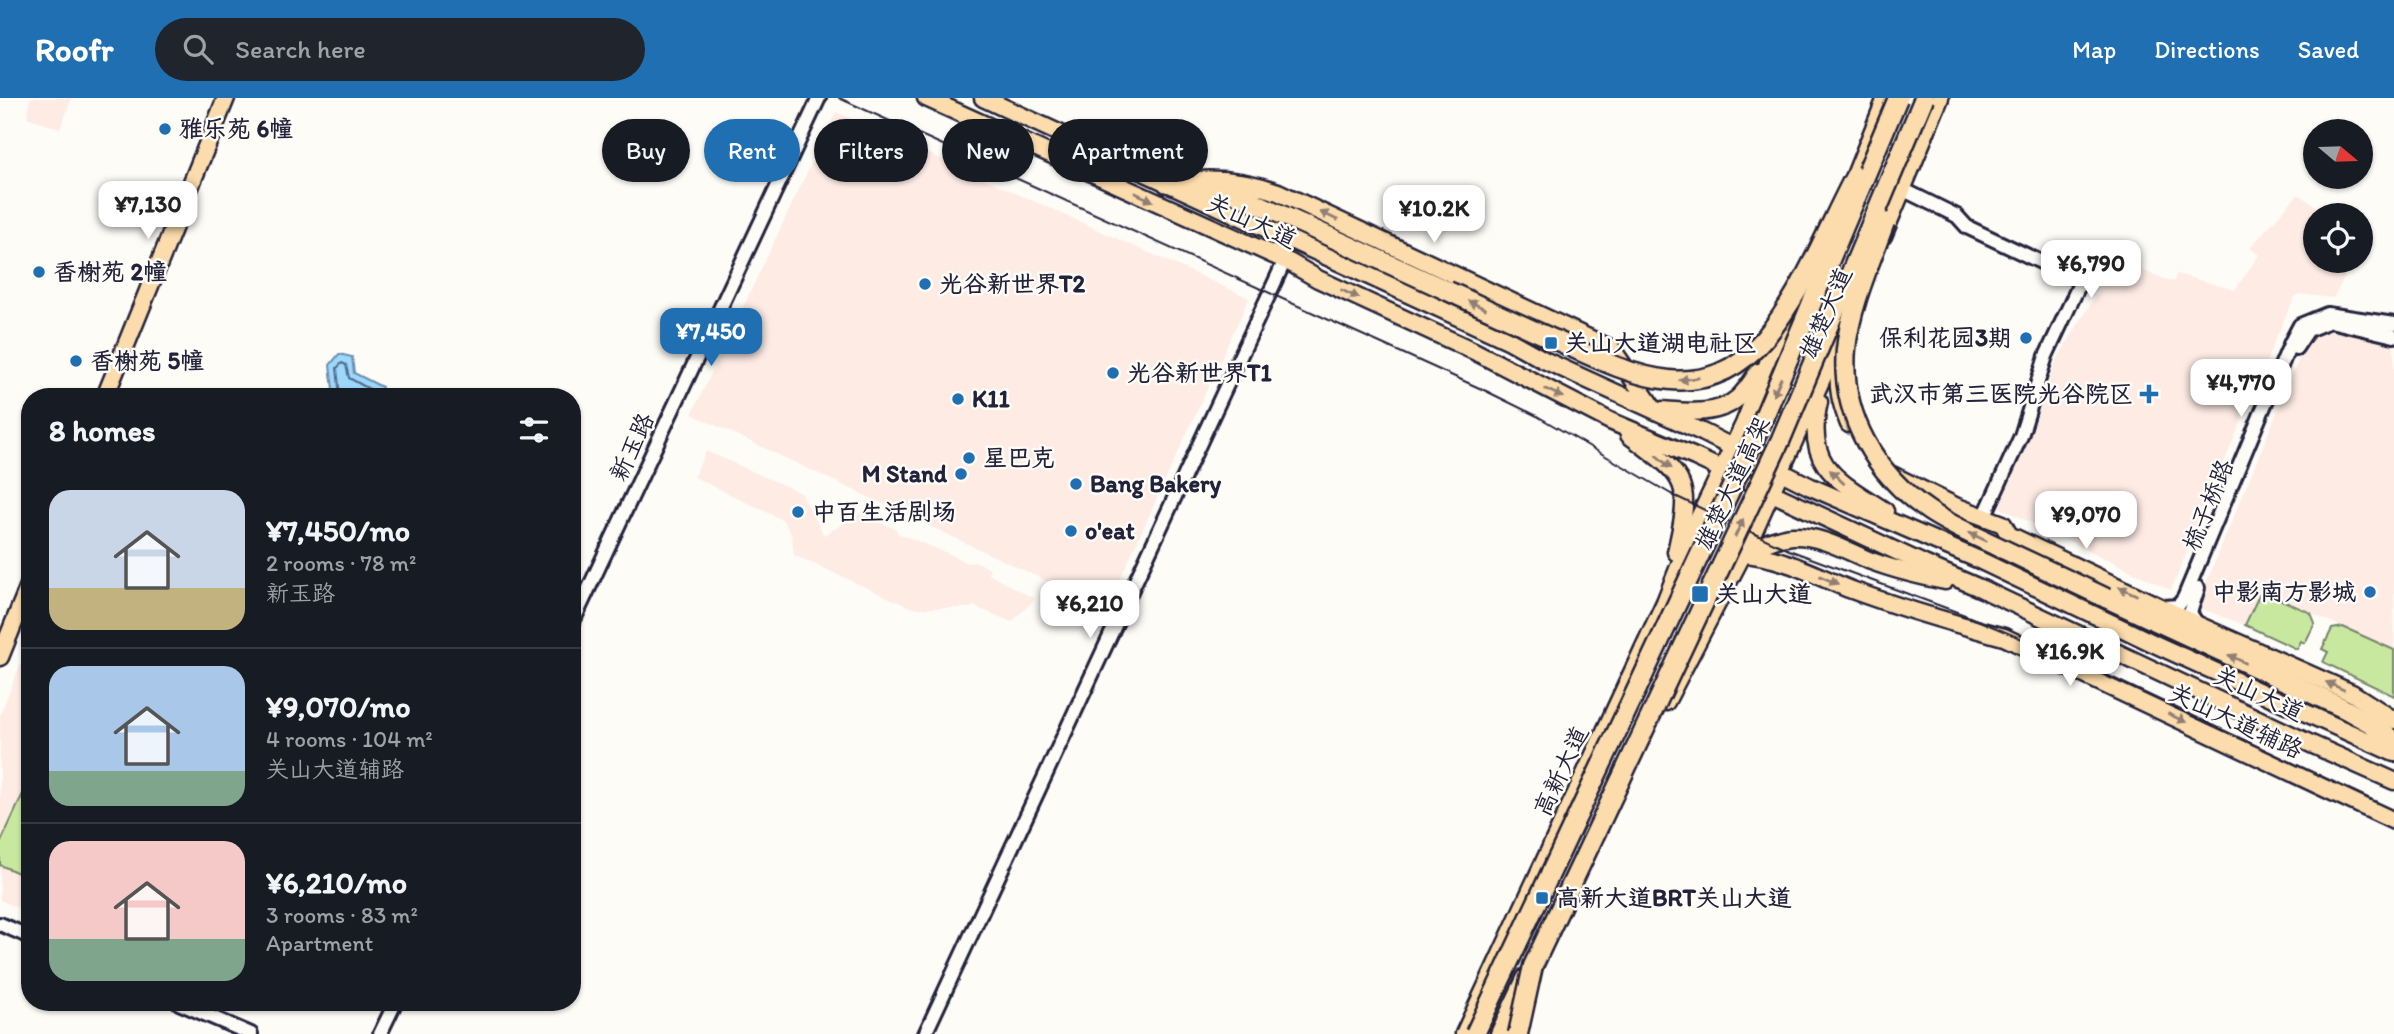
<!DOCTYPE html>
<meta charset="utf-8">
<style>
:root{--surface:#171b24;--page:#20242c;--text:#f1f3f6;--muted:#9ea1a6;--line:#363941;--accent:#1f6fb2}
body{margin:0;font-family:Itim,"LXGW WenKai TC",sans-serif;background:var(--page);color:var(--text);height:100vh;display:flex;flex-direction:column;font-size:26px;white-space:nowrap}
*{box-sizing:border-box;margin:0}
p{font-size:23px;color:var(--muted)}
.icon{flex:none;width:38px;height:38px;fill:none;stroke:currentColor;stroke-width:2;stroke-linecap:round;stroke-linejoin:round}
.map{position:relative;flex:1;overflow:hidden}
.panel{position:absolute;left:21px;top:290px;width:560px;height:623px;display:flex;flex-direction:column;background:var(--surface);border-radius:28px;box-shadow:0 2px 5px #0004}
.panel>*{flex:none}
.hud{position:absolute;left:602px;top:21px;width:665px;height:63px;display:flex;gap:14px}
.needle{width:46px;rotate:109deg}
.fabs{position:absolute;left:2303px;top:21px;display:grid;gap:14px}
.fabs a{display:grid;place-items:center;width:70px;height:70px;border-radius:50%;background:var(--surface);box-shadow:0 2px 5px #0004;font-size:35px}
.price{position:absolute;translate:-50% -60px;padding:0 16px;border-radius:14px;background:#fff;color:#222;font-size:23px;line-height:46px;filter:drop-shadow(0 2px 4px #0008)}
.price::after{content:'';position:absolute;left:50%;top:42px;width:21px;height:16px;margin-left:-10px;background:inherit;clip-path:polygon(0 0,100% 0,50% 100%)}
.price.current{background:var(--accent);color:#fff}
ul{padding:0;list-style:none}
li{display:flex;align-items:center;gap:21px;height:175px;padding:0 28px}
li+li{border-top:2px solid var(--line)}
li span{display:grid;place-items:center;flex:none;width:196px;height:140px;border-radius:21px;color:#555}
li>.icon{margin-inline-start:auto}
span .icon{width:84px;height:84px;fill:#fffc;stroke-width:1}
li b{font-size:30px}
h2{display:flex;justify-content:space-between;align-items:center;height:84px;padding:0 28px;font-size:30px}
.chip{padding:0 24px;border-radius:32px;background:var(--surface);box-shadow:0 2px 5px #0004;font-size:24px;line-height:63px}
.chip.current{background:var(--accent);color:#fff}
header{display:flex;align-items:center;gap:42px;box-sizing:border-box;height:98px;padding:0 35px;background:var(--accent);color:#fff}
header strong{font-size:33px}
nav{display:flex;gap:38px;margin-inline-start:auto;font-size:24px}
.search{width:490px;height:63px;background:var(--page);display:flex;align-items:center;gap:18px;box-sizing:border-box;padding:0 24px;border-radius:38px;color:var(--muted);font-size:26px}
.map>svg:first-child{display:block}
</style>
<header>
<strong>Roofr</strong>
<div class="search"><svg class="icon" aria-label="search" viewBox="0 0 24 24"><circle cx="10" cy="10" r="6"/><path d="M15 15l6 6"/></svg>Search here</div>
<nav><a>Map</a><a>Directions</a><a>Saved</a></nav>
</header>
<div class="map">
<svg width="2394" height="936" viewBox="0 0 2394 936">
<rect width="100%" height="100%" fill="#fdfcf7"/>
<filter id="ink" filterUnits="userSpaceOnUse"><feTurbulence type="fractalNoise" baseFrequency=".0143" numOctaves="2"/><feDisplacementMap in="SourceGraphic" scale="14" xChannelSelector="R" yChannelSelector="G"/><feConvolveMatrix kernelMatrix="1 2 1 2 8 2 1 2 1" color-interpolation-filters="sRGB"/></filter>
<g filter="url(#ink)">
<g fill="#fdebe4">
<path d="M30,0H72L60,31L27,19Z"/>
<path d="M836,14L1249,200L1106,511L692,316Z"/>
<path d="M2298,96L2329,117H2315V163H2354L2333,200L2299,196L2294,200L2274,244L2171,492L1999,409L2034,329L2056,263L2117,163L2173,184L2177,176L2235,192L2259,157L2250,150Z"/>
<path d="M2332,230L2394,241V552L2262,493L2245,527L2202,511L2198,505L2304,249L2313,238Z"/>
<path d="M706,353L801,395L824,437L860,416L896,431L897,435L954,458L966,465L977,464L990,471L988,476L1035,501L1012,524L973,508L970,510H912L794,457L792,438L783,422L694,379Z"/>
<path d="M30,542V815L0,802V617Z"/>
</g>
<g fill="#c9e89f" stroke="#76856d" stroke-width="2">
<path d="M2261,493L2311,515L2315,525L2305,545L2301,543L2297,551L2245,527Z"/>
<path d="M2343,529L2394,552V598L2323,564L2328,554L2322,551L2332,531Z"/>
<path d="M27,687L30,688V780L0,767V746Z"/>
</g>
<path fill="#9cd7fc" stroke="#6b8faf" stroke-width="2" d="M339,256L352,259L354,275L382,289L377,299H334L330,267Z"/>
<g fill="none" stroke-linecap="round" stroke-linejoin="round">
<path stroke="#536a88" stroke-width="2" d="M340,299L337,270L342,265L346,267L349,280L371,292L372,299"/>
<defs>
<g id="minor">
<path d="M1902,91L1957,118L1967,129L2081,183L2046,258L2021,338L1984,419"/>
<path d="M2296,250L2308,232L2330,223L2394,238"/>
<path d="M2198,490L2190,515L2198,527"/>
<path d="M2164,509L2178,508L2184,500L2291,244L2300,227L2327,216L2394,226"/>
<path d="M572,526L819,0"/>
<path d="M0,826L30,839"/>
<path d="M179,905L251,936"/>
<path d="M380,936L395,905"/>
<path d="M925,936L1285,162"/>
</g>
<g id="major">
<path d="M926,0L1289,164L1318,181L1474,253L1610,323L1695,359L1924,466L1982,491L2311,646L2394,683"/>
<path d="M983,0L1510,243L1544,262L1704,335L1811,389L1977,461L2159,548L2394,655"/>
<path d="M1197,82C1226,80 1250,84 1278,94L1612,251L1653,310"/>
<path d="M1850,90L1886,0"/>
<path d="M1883,138L1940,0"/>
<path d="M1840,266C1836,288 1841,306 1849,326"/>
<path d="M105,299L226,0"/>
<path d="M1819,304C1804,368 1837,382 1885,413"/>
<path d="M1663,312C1687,314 1718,318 1738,300C1746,293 1752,283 1758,274"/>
<path d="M1629,337C1686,380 1693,381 1676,454"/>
<path d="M1892,377L1955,408L2003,426L2009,437L2198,527L2352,595L2394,622"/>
<path d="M1747,454C1762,447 1776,439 1793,438C1820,437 1847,453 1871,463C1895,472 1920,478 1945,483"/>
<path d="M1741,456C1782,458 1812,476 1849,491C1900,510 1952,525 2004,539L2394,723"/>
<path d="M0,559L30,485"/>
<path d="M1666,604L1748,446L1845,229"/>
<path d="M1464,936L1665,504L1695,428L1744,326L1772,255L1801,200"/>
</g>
<g id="highway">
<path d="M1167,85L1201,86L1228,92L1448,193"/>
<path d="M2106,500L2343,610L2370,625L2394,642"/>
<path d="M1500,936L1527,879"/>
</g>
</defs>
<use href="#minor" stroke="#22223b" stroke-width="18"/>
<use href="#major" stroke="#22223b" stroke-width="21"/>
<use href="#highway" stroke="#22223b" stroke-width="23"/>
<use href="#minor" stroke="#fdfcf7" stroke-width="12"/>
<use href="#major" stroke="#fcdcac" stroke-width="16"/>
<use href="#highway" stroke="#fcdcac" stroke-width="18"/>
<path stroke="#22223b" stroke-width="2" d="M839,0L1486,293L1537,318L1671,396L1789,452L1965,517L2063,558L2394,712"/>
<defs>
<g id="highway-bridge">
<path d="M1885,124C1871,163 1850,209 1846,251C1840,317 1876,377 1929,413C1953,429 1980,440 2005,452C2039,468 2072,484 2106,500"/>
<path d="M1448,193C1485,210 1523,228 1560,244C1630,276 1703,313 1764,241C1803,195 1827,131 1855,78"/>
<path d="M1475,936L1758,333L1898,0"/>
<path d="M1518,936L1533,868L1781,341L1924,0"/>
</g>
</defs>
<use href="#highway-bridge" stroke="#22223b" stroke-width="23" stroke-linecap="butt"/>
<use href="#highway-bridge" stroke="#fcdcac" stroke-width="18"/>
</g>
<defs><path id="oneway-solid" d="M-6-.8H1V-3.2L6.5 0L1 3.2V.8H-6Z" transform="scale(1.75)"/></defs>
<g fill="#8f7f74">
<use href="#oneway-solid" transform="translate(1144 99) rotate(25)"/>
<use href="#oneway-solid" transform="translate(1329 118) rotate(-155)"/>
<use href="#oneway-solid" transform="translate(1350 196) rotate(25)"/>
<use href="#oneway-solid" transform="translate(1477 207) rotate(-155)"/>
<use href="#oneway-solid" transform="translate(1689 281) rotate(173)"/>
<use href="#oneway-solid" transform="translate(1777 289) rotate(114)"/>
<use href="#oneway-solid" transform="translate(1554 295) rotate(26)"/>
<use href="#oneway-solid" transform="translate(1664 364) rotate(40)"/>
<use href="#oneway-solid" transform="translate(1837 379) rotate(-136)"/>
<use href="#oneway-solid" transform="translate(1739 430) rotate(-65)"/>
<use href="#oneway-solid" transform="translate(1978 439) rotate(-154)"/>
<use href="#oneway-solid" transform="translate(1829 482) rotate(23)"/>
<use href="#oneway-solid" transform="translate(2128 493) rotate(-155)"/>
<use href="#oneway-solid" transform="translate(2237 561) rotate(-155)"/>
<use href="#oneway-solid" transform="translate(2335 588) rotate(-156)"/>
<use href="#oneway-solid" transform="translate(2177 620) rotate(25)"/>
</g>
</g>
<g fill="#1f6fb2" stroke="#fdfcf7" stroke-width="2.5">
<circle cx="165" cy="31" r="7"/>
<circle cx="39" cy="174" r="7"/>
<circle cx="925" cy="186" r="7"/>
<circle cx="2026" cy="240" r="7"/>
<rect x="1544" y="238" width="14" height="14" rx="3.5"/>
<circle cx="76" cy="263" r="7"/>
<circle cx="1113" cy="275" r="7"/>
<path d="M2145.5 285.5h7v7h7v7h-7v7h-7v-7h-7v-7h7z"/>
<circle cx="958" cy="301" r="7"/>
<circle cx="969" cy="360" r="7"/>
<circle cx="961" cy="376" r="7"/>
<circle cx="1076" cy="386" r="7"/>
<circle cx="798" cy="414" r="7"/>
<circle cx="1071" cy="433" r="7"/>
<circle cx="2370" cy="494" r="7"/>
<rect x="1691" y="487" width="18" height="18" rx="3.5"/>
<rect x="1535" y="793" width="14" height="14" rx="3.5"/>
</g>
<g text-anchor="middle" stroke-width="5" stroke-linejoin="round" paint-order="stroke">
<g font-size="24" font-weight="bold" fill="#22223b" stroke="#fdfcf7" text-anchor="start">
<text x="179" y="39">雅乐苑 6幢</text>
<text x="53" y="182">香榭苑 2幢</text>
<text x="939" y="194">光谷新世界T2</text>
<text x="2012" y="248" text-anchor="end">保利花园3期</text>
<text x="1565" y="253">关山大道湖电社区</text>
<text x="90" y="271">香榭苑 5幢</text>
<text x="1127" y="283">光谷新世界T1</text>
<text x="2133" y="304" text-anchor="end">武汉市第三医院光谷院区</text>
<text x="972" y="309">K11</text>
<text x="983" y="368">星巴克</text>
<text x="947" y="384" text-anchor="end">M Stand</text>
<text x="1090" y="394">Bang Bakery</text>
<text x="812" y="422">中百生活剧场</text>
<text x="1085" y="441">o'eat</text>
<text x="2356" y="502" text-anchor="end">中影南方影城</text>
<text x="1716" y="504">关山大道</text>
<text x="1556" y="808">高新大道BRT关山大道</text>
</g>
<g font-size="24" fill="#22223b" stroke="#fdfcf7">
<text transform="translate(1252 123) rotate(25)" y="8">关山大道</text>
<text transform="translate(1826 215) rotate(-67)" y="8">雄楚大道</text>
<text transform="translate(632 349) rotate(-65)" y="8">新玉路</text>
<text transform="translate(1733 385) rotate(-65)" y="8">雄楚大道高架</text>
<text transform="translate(2208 407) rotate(-68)" y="8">梳子桥路</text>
<text transform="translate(2259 596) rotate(25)" y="8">关山大道</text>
<text transform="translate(2236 623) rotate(25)" y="8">关山大道辅路</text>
<text transform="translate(1561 673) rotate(-65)" y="8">高新大道</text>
</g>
</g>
</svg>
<div class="fabs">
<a><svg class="needle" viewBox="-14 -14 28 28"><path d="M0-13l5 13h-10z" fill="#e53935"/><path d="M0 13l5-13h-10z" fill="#9ea1a6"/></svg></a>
<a><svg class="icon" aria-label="locate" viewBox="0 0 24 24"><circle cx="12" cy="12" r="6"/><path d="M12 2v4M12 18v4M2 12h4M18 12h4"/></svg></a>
</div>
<b class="price" style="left:148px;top:143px">¥7,130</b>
<b class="price" style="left:1434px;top:147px">¥10.2K</b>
<b class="price" style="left:2091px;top:202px">¥6,790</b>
<b class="price current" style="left:711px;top:270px">¥7,450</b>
<b class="price" style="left:2241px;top:321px">¥4,770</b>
<b class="price" style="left:2086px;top:453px">¥9,070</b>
<b class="price" style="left:1090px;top:542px">¥6,210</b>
<b class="price" style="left:2070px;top:590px">¥16.9K</b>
<div class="hud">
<a class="chip">Buy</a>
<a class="chip current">Rent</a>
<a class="chip">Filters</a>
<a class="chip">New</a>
<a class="chip">Apartment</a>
</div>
<section class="panel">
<h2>8 homes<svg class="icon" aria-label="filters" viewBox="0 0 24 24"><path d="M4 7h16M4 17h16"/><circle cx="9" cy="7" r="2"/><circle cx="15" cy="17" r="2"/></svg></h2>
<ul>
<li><span style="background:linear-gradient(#c9d6e8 70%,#c2b280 0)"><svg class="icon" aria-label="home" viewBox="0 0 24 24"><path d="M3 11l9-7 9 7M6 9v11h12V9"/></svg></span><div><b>¥7,450/mo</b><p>2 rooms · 78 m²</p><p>新玉路</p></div></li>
<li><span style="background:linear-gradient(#a9c7e8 75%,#7fa58c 0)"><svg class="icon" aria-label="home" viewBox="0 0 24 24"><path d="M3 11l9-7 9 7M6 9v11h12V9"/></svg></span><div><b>¥9,070/mo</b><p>4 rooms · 104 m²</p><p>关山大道辅路</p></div></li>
<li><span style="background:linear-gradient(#f6c9c9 70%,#7fa58c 0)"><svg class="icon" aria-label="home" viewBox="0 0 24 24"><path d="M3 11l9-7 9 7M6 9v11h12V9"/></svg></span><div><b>¥6,210/mo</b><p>3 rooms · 83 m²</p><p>Apartment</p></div></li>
</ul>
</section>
</div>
